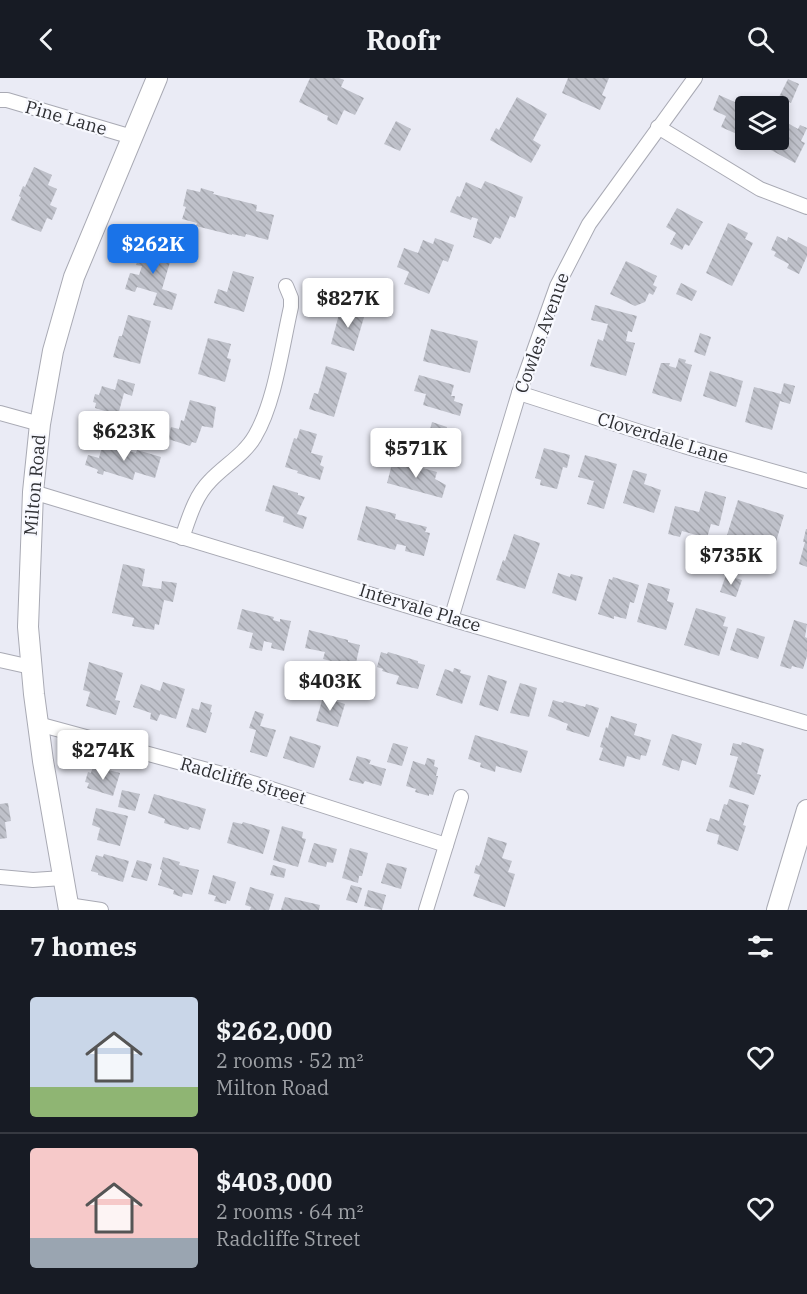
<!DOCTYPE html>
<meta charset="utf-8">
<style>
:root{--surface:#171b24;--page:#20242c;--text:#f1f3f6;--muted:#9ea1a6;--line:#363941;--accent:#1a73e8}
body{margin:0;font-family:"IBM Plex Serif",serif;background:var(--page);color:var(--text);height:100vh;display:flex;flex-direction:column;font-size:22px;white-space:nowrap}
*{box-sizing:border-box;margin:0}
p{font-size:20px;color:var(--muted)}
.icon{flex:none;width:33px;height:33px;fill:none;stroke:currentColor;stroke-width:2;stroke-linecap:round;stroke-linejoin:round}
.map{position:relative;height:832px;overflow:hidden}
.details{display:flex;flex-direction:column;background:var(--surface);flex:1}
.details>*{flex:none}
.tools{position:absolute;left:735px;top:18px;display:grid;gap:12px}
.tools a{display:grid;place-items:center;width:54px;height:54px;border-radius:6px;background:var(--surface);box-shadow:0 3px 9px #0003;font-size:30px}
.price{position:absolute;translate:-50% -51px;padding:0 14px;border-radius:6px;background:#fff;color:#222;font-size:20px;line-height:39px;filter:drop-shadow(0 2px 3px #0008)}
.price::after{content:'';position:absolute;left:50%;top:36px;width:18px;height:14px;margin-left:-9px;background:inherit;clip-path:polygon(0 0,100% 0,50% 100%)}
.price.current{background:var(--accent);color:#fff}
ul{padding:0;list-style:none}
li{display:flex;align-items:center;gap:18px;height:150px;padding:0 30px}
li+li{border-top:2px solid var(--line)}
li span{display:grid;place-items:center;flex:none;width:168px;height:120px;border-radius:6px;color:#555}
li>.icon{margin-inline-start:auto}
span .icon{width:72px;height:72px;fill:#fffc;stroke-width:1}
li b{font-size:26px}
h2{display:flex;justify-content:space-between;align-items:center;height:72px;padding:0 30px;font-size:26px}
header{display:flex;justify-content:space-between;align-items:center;height:78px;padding:0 30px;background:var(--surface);font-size:27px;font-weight:700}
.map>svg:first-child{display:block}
</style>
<header><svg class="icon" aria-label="back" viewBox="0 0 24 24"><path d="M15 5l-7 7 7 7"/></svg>Roofr<svg class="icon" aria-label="search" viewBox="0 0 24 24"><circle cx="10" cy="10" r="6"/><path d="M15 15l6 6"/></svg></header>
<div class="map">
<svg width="807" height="832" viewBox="0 0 807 832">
<defs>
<pattern id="building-back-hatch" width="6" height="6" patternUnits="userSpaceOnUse" patternTransform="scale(1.5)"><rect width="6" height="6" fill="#bfc1ca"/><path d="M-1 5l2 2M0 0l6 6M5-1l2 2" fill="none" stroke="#a4a6ae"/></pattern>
</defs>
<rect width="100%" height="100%" fill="#eaebf5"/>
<g fill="url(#building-back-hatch)">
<path d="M310,0H339L344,2L341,9L364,20L355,37L344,32L337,47L327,42L328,38L299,24Z"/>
<path d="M568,0H609L602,17L606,19L600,32L562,15Z"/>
<path d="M788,1L799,6L791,25L779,19Z"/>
<path d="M719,17L746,29V60L721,49L726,38L713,32Z"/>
<path d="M517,19L547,36L533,62L541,67L531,85L490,62L496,50L499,52Z"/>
<path d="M396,43L411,51L400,73L384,66Z"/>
<path d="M786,44L798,51L800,47L807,50L801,63L805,65L795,85L769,71L770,68L764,65L766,62H778V56Z"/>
<path d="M34,89L52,97L48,107L57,111L50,127L57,130L52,142L47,140L41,154L11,142L21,119L19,118L23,108L25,109Z"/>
<path d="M485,103L523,119L515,140L510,138L500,161L495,159L491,166L473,159L478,141L472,139L471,142L450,134L457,118L460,119L466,104L481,111Z"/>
<path d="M201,110L214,114L213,116L257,127L256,133L274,137L268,162L246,156L245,159L232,156V157L196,148L197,145L182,141L186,129L183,128L187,111L200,114Z"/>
<path d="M677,130L703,144L689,168L685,166L682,172L670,166L676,155L666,149Z"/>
<path d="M728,145L748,155L745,161L753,165L732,208L706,195Z"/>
<path d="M777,158L787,163L788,159L807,169V178L799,196L787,190L789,186L774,178L776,174L771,172Z"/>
<path d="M435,160L454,167L448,184L443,182L429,216L404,206L409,194L397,189L404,170L418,175L423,162L433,166Z"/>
<path d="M143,166L173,174L162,211L177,216L172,232L153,227L157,215L137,209L135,214L125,211L130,195L139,197L142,188L136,187Z"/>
<path d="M626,183L657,198L653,207L657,209L653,217L649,215L645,224L635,228L610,216Z"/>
<path d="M233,193L254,199L244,234L214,225L218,211L227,214Z"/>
<path d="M681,205L697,213L692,223L676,216Z"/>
<path d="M595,227L637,238L632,254L628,253L626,263L635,265L626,298L590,288L598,261L603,263L608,246L591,242Z"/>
<path d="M341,229L365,236L354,273L331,266Z"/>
<path d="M128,237L151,243L140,286L113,279L119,258H122Z"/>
<path d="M431,251L478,263L470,295L423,283Z"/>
<path d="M700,255L711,259L705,278L694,274Z"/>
<path d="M208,260L231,266L227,280L231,281L225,304L198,296Z"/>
<path d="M679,280L686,282L685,285L692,287L681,324L652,315L661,285H670L669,288L676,290Z"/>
<path d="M326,288L347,295L334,339L309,331L314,315L318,316Z"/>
<path d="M710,293L743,303L736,329L703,318Z"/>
<path d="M419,297L454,307L451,318H455L454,323L463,326L460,338L423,327L426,316L414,313Z"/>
<path d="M118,301L135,306L132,318L124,315L118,337L95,330L96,325L93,324L95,316L99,317L102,308L115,312Z"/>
<path d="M784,305L795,308L790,326L780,323L772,352L745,344L754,309L781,316Z"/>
<path d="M190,322L216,329L213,350L202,348L196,365L192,364L190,368L168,361L171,349L179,351L181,342L184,343Z"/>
<path d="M432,344L447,349L446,355L454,357L450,373L441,371L439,379L413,372L416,361L427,363Z"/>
<path d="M300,351L317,356L311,375L323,378L320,387L324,389L320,402L297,395L298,393L285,389L294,360L297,361Z"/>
<path d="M103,365L136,375L137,372L161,379L155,400L135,394L133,402L104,393L103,397L97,395L98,392L94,390L85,387L88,377L99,380Z"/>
<path d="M544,370L570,377L567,390L563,389L557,411L540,407L541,402L535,400Z"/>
<path d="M585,377L617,386L604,431L587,426L594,403L578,399Z"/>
<path d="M393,382L437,394L435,401L446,407L442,420L387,405Z"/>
<path d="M633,392L647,396L644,406L661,412L654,435L623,425Z"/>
<path d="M273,407L298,415V417L305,419L297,436L307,439L303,451L283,444L284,439L265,433Z"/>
<path d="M705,413L726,419L719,448L711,446L707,460L682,453L680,459L668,456L675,428L699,434Z"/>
<path d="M738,422L784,437L775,467L761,462L759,468L727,457Z"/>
<path d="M366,428L396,436L395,441L427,449L425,454L430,455L424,478L405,473L406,468L397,466L395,472L357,462Z"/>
<path d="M806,451H807V489L799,486L805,464H803Z"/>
<path d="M514,456L540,465L525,511L496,502L503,482L505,483Z"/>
<path d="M123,486L145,491L142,508L161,511L162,503L177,505L173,524L164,522L159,547L155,546L154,552L132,548L134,540L112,535Z"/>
<path d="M558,495L570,499L571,496L583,499L576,523L552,515Z"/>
<path d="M726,497L742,502L736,519L720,514Z"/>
<path d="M613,499L639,507L634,525L630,524L626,541L614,538V541L598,536L609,501L612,502Z"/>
<path d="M648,505L670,511L667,523L674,525L666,552L637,544Z"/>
<path d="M696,530L726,539L723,548L728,549L719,578L684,567Z"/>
<path d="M242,531L274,539L273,542L280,544V541L291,543L284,573L271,570L272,565L264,563L262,573L249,570L253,555L237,551Z"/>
<path d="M794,542L807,546L805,559L807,560V578L803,591L792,588L791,591L780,588Z"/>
<path d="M737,550L765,559L758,581L730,572Z"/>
<path d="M309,552L348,562V564L360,567L355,589L323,581L325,574L305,570Z"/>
<path d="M381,574L387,576L388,574L418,583V585L425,587L418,611L396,606L399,598L382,593L383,591L377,589Z"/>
<path d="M89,584L123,595L115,622L120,623L116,637L86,628L90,614L83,612Z"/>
<path d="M454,590L461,592L460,595L471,598L462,626L436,617L445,591L453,594Z"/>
<path d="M488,597L507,603L498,633L479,627Z"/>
<path d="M163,604L185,611L176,641L160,636L157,643L150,641L151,635L133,629L141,606L160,613Z"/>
<path d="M520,605L537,610L529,639L510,635Z"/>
<path d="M323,619L345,626L338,649L316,643Z"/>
<path d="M553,622L563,625L564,623L585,629L586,626L599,630L589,659L566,652L568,646L548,638Z"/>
<path d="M201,624L212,627L210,634L212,635L206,655L186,649L192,630L199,632Z"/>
<path d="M255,633L264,636L260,648L276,652L267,679L250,674L256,652L249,650Z"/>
<path d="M611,638L637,646L634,657L651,662L646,678L641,677L640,682L627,678L624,689L599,682L603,670L600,669L606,649L608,650Z"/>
<path d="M672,656L702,666L696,687L682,682L679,693L662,687Z"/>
<path d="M475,657L528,673L521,695L496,688L495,694L480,689L481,685L468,681Z"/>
<path d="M290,658L321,668L314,690L283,680Z"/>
<path d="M742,664L764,671L757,696L761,697L754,717L729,709L738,679L730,677L733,665L741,667Z"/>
<path d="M393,665L408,669L402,688L387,684Z"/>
<path d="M357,678L371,682L369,686L386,691L381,708L365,703L363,706L349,702Z"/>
<path d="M427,680L435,682L434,688L438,690L436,698H438L433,717L429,716V718L415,714L416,711L406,708L413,683L425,687Z"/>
<path d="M93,688L120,695L113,718L87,710L89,705L85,704L88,694L91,695Z"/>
<path d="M122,712L140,716L135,733L118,729Z"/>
<path d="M154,716L206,731L200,752L190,749L188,752L164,745L165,741L148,735Z"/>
<path d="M729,721L749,727L743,747L746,748L738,773L717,766L719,757L706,753L710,740L719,743L724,726L727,727Z"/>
<path d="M8,725L11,743L5,744L7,760L0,761V726Z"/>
<path d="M96,730L128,738L120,768L97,762L100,750L92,747Z"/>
<path d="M233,744L242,746L243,744L270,752L263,776L227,765Z"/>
<path d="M282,748L303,754L302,760L306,761L298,789L273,782Z"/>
<path d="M488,759L507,765L502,780L512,783L508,794L515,796L505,829L473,818L480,797L474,795L476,787L479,788L482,781Z"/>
<path d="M314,765L337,771L333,785L327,784L326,789L308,784Z"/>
<path d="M350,770L368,775L362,798H359L358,805L342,800Z"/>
<path d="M104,776L129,783L123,804L98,797V795L91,793L96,777L103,779Z"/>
<path d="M163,779L180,784L179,787L199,792L192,817L183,815L182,819L173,816L174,812L158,807L162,792L160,791Z"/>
<path d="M137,782L152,786L147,803L131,799Z"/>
<path d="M387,785L407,790L401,811L381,805Z"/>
<path d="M273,787L286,791L284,800L270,797Z"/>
<path d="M213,797L236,804L230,823L227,822L226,826L214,823L216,818L208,816Z"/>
<path d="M351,807L362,810L357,825L346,822Z"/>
<path d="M250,809L274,816L269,832H250L251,829L245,827Z"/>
<path d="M368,812L386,817L382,832L364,828Z"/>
<path d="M285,819L320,827L319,832H281Z"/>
</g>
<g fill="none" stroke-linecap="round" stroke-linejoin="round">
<defs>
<g id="street">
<path d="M0,22H7L132,59"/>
<path d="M658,49L760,111L807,129"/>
<path d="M519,315L684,368L807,403"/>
<path d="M0,335L40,346"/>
<path d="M33,414L451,541L807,645"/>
<path d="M182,460C189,440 195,418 210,403C224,388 245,376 255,358C275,324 282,268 291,229V220L286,208"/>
<path d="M451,541L519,315L557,208L589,146L695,0"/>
<path d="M0,582L31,589"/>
<path d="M38,646L237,700L446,767"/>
<path d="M0,799L33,802L63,800"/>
<path d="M68,827L101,832"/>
<path d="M426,832L461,719"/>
</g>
<g id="secondary">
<path d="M69,832L43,683L34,616L28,549L33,414L40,346L53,273L74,199L157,0"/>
<path d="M777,832L807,732"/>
</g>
</defs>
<use href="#street" stroke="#a9aab4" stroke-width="16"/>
<use href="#secondary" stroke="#a9aab4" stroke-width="22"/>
<use href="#street" stroke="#fff" stroke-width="14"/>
<use href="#secondary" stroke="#fff" stroke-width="20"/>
</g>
<g text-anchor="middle" stroke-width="4.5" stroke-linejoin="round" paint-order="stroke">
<g font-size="18" fill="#2f3034" stroke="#f8f9ff">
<text transform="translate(66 40) rotate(16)" y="6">Pine Lane</text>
<text transform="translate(542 255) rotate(-70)" y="6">Cowles Avenue</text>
<text transform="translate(663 360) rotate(17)" y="6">Cloverdale Lane</text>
<text transform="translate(35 407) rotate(-85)" y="6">Milton Road</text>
<text transform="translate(420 530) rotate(17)" y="6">Intervale Place</text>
<text transform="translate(243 703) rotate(16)" y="6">Radcliffe Street</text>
</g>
</g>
</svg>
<div class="tools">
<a><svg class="icon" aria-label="layers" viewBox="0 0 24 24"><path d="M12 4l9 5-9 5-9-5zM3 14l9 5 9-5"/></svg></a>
</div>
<b class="price current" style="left:153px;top:197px">$262K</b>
<b class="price" style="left:348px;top:251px">$827K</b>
<b class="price" style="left:124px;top:384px">$623K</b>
<b class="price" style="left:416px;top:401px">$571K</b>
<b class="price" style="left:731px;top:508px">$735K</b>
<b class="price" style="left:330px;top:634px">$403K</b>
<b class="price" style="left:103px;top:703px">$274K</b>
</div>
<section class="details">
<h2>7 homes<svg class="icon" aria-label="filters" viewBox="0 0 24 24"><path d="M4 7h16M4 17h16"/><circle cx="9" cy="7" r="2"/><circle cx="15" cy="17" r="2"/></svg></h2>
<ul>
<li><span style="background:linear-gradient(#c9d6e8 75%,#8fb573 0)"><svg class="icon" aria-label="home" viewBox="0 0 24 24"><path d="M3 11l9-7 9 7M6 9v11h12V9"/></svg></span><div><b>$262,000</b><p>2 rooms · 52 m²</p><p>Milton Road</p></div><svg class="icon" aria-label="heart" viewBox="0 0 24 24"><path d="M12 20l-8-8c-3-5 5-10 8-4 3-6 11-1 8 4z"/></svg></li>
<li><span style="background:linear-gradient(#f6c9c9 75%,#9aa5b1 0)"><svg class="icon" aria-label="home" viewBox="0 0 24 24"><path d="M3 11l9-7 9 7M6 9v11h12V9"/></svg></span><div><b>$403,000</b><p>2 rooms · 64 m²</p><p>Radcliffe Street</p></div><svg class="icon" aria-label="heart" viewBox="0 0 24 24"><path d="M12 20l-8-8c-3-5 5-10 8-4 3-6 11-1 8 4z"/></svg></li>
</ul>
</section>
